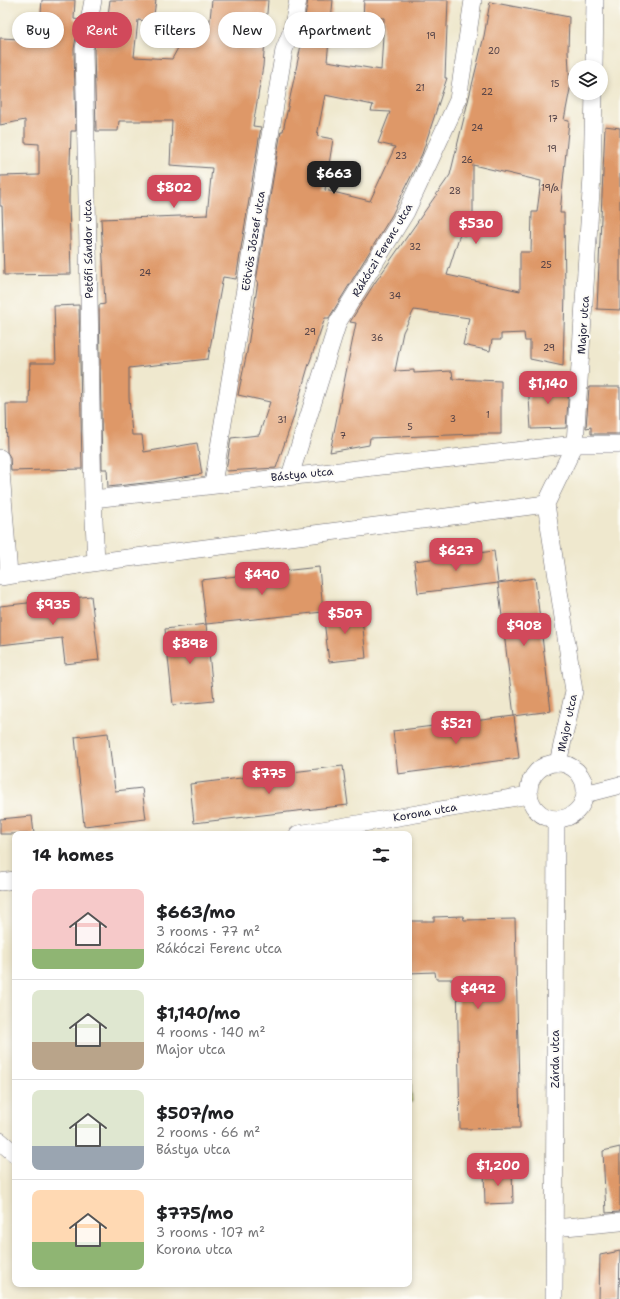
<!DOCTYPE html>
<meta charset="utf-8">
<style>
:root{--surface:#fff;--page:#f6f6f6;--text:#202124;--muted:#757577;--line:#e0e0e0;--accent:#d1495b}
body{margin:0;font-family:"Shantell Sans",sans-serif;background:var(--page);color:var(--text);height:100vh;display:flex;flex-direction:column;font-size:15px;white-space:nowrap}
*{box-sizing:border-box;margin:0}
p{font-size:13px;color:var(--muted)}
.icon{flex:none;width:22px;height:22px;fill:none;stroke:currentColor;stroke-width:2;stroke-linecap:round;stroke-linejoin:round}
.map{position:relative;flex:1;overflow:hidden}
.drawer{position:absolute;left:12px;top:831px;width:400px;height:456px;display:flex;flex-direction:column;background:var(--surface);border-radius:8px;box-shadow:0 2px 6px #0003}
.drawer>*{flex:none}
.guide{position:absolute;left:12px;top:12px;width:400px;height:36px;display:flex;gap:8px}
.fabs{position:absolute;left:568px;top:60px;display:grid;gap:8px}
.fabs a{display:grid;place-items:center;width:40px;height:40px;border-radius:50%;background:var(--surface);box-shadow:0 2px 6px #0003;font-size:20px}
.price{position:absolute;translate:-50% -34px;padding:0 9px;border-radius:8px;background:var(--accent);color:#fff;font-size:13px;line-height:26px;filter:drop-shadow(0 1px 2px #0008)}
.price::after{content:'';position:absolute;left:50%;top:24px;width:12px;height:9px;margin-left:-6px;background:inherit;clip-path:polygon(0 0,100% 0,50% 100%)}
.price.current{background:#222;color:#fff}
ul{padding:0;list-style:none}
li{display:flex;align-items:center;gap:12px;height:100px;padding:0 20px}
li+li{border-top:1px solid var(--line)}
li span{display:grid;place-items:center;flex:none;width:112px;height:80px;border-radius:8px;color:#555}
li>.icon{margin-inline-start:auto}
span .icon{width:48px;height:48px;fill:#fffc;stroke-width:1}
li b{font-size:17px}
h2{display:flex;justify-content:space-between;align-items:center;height:48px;padding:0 20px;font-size:17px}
.pill{padding:0 14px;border-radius:18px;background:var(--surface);box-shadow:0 2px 6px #0003;font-size:14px;line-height:36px}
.pill.current{background:var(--accent);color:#fff}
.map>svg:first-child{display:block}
</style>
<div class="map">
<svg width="620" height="1299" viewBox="0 0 620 1299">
<rect width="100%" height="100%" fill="#fdfcf7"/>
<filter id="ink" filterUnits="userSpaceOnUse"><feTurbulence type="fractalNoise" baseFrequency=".025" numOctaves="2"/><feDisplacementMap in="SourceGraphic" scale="8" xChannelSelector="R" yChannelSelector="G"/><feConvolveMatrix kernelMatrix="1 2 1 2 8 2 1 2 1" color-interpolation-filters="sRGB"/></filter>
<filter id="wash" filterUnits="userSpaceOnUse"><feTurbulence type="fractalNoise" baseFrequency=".012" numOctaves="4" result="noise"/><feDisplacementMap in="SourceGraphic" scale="16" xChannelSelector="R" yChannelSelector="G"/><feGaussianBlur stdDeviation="0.9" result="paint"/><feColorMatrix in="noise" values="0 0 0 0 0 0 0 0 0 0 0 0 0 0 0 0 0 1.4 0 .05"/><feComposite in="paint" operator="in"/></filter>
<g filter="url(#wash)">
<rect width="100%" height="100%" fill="#efe8ce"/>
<path fill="#becc6e" stroke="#707754" d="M409,1029L412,1102H409Z"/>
<g id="blocks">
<g fill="#de9868" fill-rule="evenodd">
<path d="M42,0H75L74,19L79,20L74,49L76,131H71L69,200L71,274L4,275L2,206H0V176L39,175V144L25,143V120L0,125V38L22,39L39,38Z"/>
<path d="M110,0H156L153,22L138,20L134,57L172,59L178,48L180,27L209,29L212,0H268L263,66L253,126L261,127L236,279L223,277L208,359L129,368V397L132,435H142L144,452L197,443L202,474L153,482L108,487L107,469H102L99,305L105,304L101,219L207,215L212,168L170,165L172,121H119L118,131H96L94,50L99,22L107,23Z"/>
<path d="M308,0H333L327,61L381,70L384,18H363L364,0H448L445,78H447L422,154L392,215L329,318H325L308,367L293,419L276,468L226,471L231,438L259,435L270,402L238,395L247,352L258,281H256L281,131H283L300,50L303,27ZM325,95L373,105L371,111L390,112L378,143L395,147L370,201L325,190L333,139L317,136Z"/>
<path d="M490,2L569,17L568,51L570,89L564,120L569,121L560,213H564L565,293L563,366L530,359V341H525L524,333L501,334V340H492L490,351L463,345L469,318L414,310L403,332L395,371L414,370V373L452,371L453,379L501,381V434H477L370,438L369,445L330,452L356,323L350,322L374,284L450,175L484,36ZM473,165L541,181L537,212H532L531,252H520V291L447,275L460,234L468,236L473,219Z"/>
<path d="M605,126L620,128V310L597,309Z"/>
<path d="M79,305L82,469L11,471L10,457L7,452L6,404H29L30,363H56L54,306Z"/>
<path d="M528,382L563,383V388H569L566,428L531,429Z"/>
<path d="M589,387H620V434H591V427L586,428Z"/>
<path d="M494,551L498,583L418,593L414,561Z"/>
<path d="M319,567L323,612L206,624L201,580Z"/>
<path d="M535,578L551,711L514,716L498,583Z"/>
<path d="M91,596L99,660L65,664L62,638L0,645V606Z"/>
<path d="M361,608L366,658L329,662L323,612Z"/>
<path d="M206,624L214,701L173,705L165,629Z"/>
<path d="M514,716L519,758L398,774L393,731Z"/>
<path d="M108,733L115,791L142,788L146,819L84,826L75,737Z"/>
<path d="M343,766L348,805L194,823L190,784Z"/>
<path d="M32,816L34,834H0V819Z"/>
<path d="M463,916L464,920L515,919L520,1128L460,1129L457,979H436L435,972L409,973V921H434V917Z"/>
<path d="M620,1147V1212L606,1213L603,1151Z"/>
<path d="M484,1171H512L513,1203L485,1204Z"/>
<path d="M620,1251L619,1299H599L600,1255Z"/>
</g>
</g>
</g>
<g filter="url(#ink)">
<use href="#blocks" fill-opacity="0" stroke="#6a676e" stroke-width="1"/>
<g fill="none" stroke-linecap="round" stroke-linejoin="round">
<defs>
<g id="street">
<path d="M93,0L84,49L93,499"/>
<path d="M594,67L595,0"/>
<path d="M0,458L9,575"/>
<path d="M290,476L338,322L406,212L458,100L473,0"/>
<path d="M213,484L284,50L292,30L298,0"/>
<path d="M96,562L93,499L575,444H620"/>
<path d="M0,577L105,561L546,504"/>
<circle cx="557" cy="791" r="28"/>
<path d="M558,763L574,691L546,504L575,444L592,176L594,93"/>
<path d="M585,794L620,785"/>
<path d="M298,834L529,795"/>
<path d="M0,882L15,880"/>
<path d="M0,1141L15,1154"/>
<path d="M554,1228L620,1222"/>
<path d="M554,1299L556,819"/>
</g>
</defs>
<use href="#street" stroke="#6a676e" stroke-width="18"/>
<use href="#street" stroke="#fff" stroke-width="17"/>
</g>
</g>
<g text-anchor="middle" stroke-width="4" stroke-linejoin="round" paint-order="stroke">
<g font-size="9" fill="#514046">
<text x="431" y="39">19</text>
<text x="494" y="54">20</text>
<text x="555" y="87">15</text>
<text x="420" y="91">21</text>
<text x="487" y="95">22</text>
<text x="553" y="122">17</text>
<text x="477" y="131">24</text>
<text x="552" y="152">19</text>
<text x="401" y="159">23</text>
<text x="467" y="163">26</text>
<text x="550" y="191">19/a</text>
<text x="455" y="194">28</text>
<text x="415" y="250">32</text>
<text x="546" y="268">25</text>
<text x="145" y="276">24</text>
<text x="395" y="299">34</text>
<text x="310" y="335">29</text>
<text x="377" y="341">36</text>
<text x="549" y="351">29</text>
<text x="488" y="418">1</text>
<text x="453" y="422">3</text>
<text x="282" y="423">31</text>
<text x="410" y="430">5</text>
<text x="343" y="439">7</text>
</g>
<g font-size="11" fill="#22223b" stroke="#fdfcf7">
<text transform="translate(253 241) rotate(-81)" y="4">Eötvös József utca</text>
<text transform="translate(88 249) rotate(-91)" y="4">Petőfi Sándor utca</text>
<text transform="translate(382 250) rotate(-59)" y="4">Rákóczi Ferenc utca</text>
<text transform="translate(583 325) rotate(-86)" y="4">Major utca</text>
<text transform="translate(302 474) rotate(-6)" y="4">Bástya utca</text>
<text transform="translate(567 723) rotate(-78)" y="4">Major utca</text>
<text transform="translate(425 812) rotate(-10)" y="4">Korona utca</text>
<text transform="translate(555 1059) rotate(-90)" y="4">Zárda utca</text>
</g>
</g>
</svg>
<div class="fabs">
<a><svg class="icon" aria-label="layers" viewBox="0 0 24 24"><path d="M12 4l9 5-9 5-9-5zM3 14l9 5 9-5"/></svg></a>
</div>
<b class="price current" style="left:334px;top:195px">$663</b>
<b class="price" style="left:174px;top:209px">$802</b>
<b class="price" style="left:476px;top:245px">$530</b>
<b class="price" style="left:548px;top:405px">$1,140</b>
<b class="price" style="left:456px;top:572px">$627</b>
<b class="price" style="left:262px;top:596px">$490</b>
<b class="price" style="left:53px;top:626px">$935</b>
<b class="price" style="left:345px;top:635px">$507</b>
<b class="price" style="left:524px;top:647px">$908</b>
<b class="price" style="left:190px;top:665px">$898</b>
<b class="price" style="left:456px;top:745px">$521</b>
<b class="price" style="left:269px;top:795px">$775</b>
<b class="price" style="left:478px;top:1010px">$492</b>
<b class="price" style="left:498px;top:1187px">$1,200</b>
<div class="guide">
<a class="pill">Buy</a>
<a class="pill current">Rent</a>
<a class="pill">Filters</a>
<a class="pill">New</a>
<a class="pill">Apartment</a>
</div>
<section class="drawer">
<h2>14 homes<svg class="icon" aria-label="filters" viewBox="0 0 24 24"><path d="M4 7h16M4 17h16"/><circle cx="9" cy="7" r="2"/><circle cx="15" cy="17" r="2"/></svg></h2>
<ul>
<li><span style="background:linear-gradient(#f6c9c9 75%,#8fb573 0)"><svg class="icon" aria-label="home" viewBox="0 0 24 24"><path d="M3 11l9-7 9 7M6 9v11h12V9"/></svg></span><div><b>$663/mo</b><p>3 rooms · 77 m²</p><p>Rákóczi Ferenc utca</p></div></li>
<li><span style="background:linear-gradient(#dfe7d0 65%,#b9a48a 0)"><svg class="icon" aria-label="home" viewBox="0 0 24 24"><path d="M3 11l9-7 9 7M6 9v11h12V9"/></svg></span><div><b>$1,140/mo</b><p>4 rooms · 140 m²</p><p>Major utca</p></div></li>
<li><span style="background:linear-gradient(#dfe7d0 70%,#9aa5b1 0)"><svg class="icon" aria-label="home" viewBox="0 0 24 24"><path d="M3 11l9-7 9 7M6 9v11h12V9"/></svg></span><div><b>$507/mo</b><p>2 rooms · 66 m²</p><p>Bástya utca</p></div></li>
<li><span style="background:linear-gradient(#ffd9b3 65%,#8fb573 0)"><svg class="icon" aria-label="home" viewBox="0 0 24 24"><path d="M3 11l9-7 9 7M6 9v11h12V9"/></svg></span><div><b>$775/mo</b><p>3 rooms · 107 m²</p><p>Korona utca</p></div></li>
</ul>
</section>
</div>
